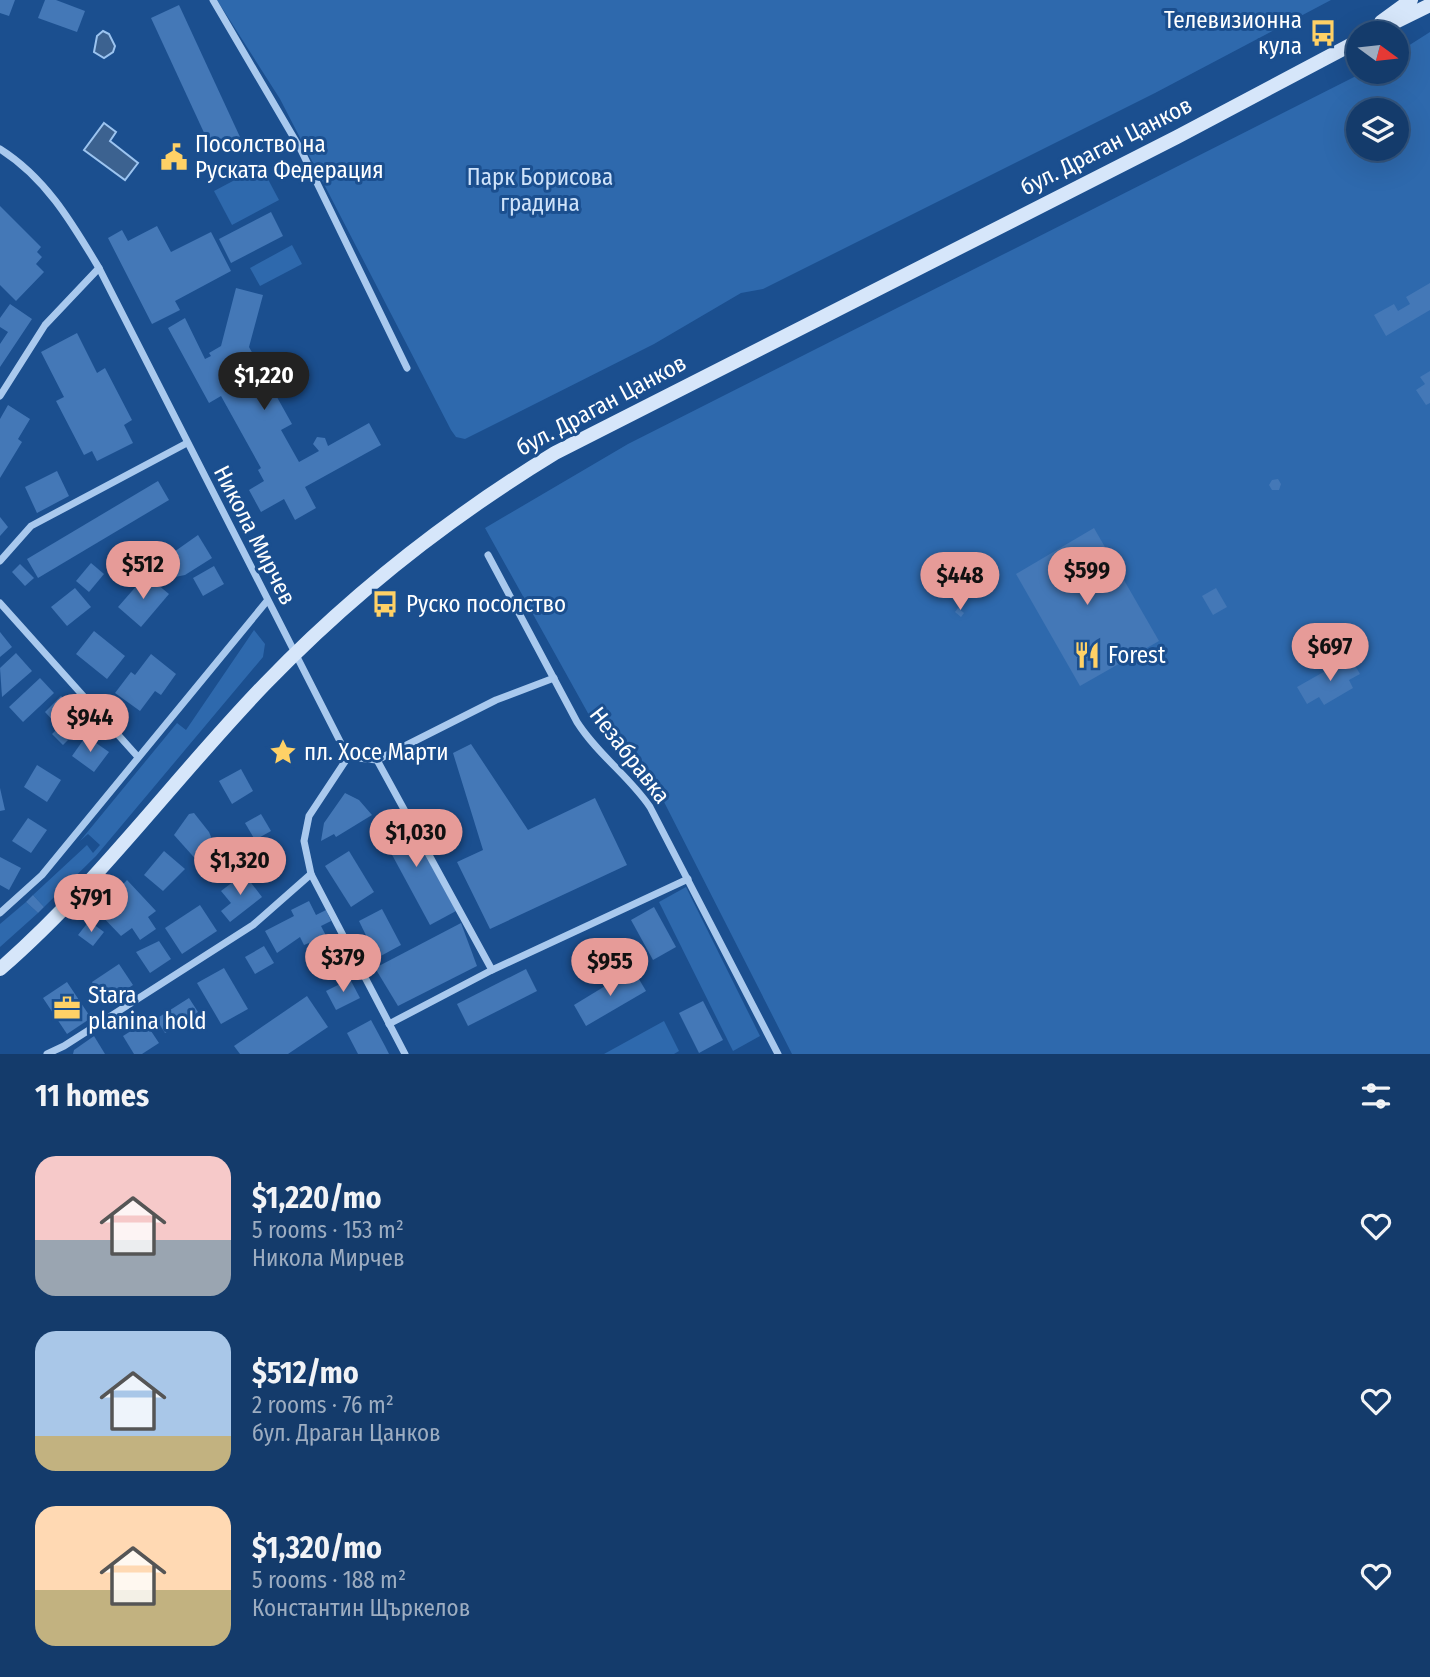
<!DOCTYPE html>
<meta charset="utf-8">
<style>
:root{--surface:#143b6b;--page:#1d4271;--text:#f1f3f6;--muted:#9dadc1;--line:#33557e;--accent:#e69b98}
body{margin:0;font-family:"Fira Sans Condensed",sans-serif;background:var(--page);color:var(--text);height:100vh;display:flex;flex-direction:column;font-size:26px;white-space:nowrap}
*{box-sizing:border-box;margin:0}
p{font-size:23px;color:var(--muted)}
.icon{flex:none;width:38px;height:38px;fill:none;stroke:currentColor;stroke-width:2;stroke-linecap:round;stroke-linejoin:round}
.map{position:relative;height:1054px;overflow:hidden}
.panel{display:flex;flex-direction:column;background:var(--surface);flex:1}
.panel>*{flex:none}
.needle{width:46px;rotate:105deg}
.tools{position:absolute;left:1346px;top:21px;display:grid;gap:14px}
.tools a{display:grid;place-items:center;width:63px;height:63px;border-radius:50%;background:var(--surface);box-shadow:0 7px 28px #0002,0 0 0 2px var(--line);font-size:35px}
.price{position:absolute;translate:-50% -60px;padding:0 16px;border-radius:24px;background:var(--accent);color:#111;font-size:23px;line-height:46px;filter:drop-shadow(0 2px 4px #0008)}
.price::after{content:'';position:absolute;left:50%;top:42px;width:21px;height:16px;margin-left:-10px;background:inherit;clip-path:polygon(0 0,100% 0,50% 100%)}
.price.active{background:#222;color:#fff}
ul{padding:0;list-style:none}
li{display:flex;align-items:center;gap:21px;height:175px;padding:0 35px}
li span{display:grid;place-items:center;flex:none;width:196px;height:140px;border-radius:21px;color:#555}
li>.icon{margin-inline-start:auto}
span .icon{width:84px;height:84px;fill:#fffc;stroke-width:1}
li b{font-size:30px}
h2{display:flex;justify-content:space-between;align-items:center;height:84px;padding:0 35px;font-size:30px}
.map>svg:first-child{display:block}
</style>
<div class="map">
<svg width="1430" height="1054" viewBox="0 0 1430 1054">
<rect width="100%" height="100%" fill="#1b4f8f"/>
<g fill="#2e69ad" fill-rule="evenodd">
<path d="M217,0H1331L1155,93L763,289L741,293L654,344L465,439L456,437L451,430L280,99Z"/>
<path d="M1430,32V1054H792L661,796C640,769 613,751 594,724L485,528L628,444L1364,72H1396L1397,53ZM1358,110H1396V149H1358Z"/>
<path d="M261,166L279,200L232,225L214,191Z"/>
<path d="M292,245L302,264L260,286L250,268Z"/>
<path d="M254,630L265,644L263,657L96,856L44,907L33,895L87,845L93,853L100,845L88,834L80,841L177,723L186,730Z"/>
<path d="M686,887L760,1036L733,1051L659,902Z"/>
<path d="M26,902L38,913L0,947V924Z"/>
<path d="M664,1021L679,1051L674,1054H604Z"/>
</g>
<g fill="#3c6290" stroke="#9cc4f0" stroke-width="2">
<path d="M103,31L109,34L115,46L113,52L104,58L94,52L97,36Z"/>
<path d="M104,123L116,132L110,141L138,163L125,180L84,150Z"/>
</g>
<g fill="#4478b7">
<path d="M0,0H15L9,16L0,13Z"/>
<path d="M45,0H56L85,11L77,32L38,18Z"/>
<path d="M179,5L240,137L212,150L151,18Z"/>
<path d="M0,206L41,247L37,252L42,257L36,264L44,272L16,301L0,285Z"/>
<path d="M271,212L283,236L231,263L219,239Z"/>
<path d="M157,226L171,252L211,232L231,271L175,301L180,310L152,324L108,238L122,230L128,241Z"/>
<path d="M1430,283V310L1386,336L1374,315L1394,304L1398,311L1410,304L1406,297Z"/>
<path d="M236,288L263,295L249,347L292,424L281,430L299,462L319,451L313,444L317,437L325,438L328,446L369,423L381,445L305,487L316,508L295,520L284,499L261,512L249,490L264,481L258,470L261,468L221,396L209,403L168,328L185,318L205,359L211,356L209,353L221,346Z"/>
<path d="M10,304L32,319L0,367V344L8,332L0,327V318Z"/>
<path d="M77,333L97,373L105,368L132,420L124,425L133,443L97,461L92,451L84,455L56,401L64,397L41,352Z"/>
<path d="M1430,371V403L1426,405L1416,390L1425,384L1420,377Z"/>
<path d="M8,405L30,419L18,439L22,442L0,478V419Z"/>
<path d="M57,471L69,496L37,513L25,487Z"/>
<path d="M1278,479L1281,484L1279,490H1272L1269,485L1272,480Z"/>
<path d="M158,481L169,500L38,578L27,559Z"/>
<path d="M0,517L8,527L0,536Z"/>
<path d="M1094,528L1159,641L1080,686L1016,574Z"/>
<path d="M198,535L212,558L185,575L175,577L164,559Z"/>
<path d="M91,563L104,574L89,592L76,581Z"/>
<path d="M20,564L34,578L25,586L12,572Z"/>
<path d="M214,566L224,584L203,596L193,578Z"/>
<path d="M146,575L169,594L141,627L118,607Z"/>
<path d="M75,588L91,607L67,626L51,607Z"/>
<path d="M1216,588L1227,607L1213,615L1202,596Z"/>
<path d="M958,608L964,613L961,617L955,612Z"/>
<path d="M94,631L125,656L107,679L76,654Z"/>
<path d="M0,632L12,647L0,657Z"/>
<path d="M16,653L32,671L2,697L0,668Z"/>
<path d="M151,654L176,674L161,695L155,691L140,711L115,693L131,672L135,675Z"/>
<path d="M1350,657L1360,674L1349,680L1353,688L1324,705L1319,697L1307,704L1297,687Z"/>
<path d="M40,678L54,693L23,722L9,707Z"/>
<path d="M61,696L86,722L63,745L52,734L59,727L45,712Z"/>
<path d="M86,736L109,752L94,772L72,756Z"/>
<path d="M471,744L528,830L595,798L627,865L490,929L457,862L483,850L453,753Z"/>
<path d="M37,765L61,780L47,802L24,787Z"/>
<path d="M241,769L253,791L232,804L219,781Z"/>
<path d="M0,788L5,810L0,811Z"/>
<path d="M345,793L359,800L372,815L336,837L334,834L321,841L324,823Z"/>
<path d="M402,812L456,911L430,925L377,827Z"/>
<path d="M194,813L209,832L217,851L200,864L174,835L189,814Z"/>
<path d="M261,814L271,831L255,840L245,823Z"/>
<path d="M28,818L47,830L31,853L12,841Z"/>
<path d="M164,851L185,869L163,891L144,875Z"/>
<path d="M349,851L374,892L351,907L325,866Z"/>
<path d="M0,857L21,868L9,890L0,885Z"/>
<path d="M242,871L262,897L230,922L221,911L231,903L221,891L238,878L236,875Z"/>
<path d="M127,880L156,911L148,917L156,929L140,940L132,928L121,936L98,912Z"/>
<path d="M33,895L44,907L38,913L26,902Z"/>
<path d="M309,901L316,915L326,910L331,921L321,926L340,963L319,973L311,957L315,955L309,943L304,945L300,937L277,953L265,931L294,916L291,910Z"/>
<path d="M200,905L217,931L182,954L165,928Z"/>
<path d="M654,907L676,947L653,960L631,920Z"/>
<path d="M382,909L401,945L377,958L359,921Z"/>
<path d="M89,921L104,932L93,946L78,935Z"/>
<path d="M461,923L477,966L398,1006L375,968Z"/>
<path d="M159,941L171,959L150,973L136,952Z"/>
<path d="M264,946L274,963L255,974L245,957Z"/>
<path d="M119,964L133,985L104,1004L92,982Z"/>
<path d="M224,968L248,1009L221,1024L197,983Z"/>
<path d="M526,969L537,991L468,1026L457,1004Z"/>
<path d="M633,969L646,991L586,1026L574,1005Z"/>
<path d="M350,979L360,998L336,1010L326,991Z"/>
<path d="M67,982L91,1018L67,1034L43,998Z"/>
<path d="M307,996L328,1027L288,1054H240L234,1046Z"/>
<path d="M189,998L198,1012L165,1033L156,1019Z"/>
<path d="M703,1001L723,1040L699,1053L679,1013Z"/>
<path d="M371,1020L385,1046L389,1054H358L347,1033Z"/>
<path d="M145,1022L159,1043L142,1054H134L123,1036Z"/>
<path d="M94,1036L105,1054H73L74,1050Z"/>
</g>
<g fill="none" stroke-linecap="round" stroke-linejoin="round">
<g stroke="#a9c9ee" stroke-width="7">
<path d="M213,0L301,150L407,368"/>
<path d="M0,149C46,178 72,223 99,268L348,757"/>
<path d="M0,396L45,325L99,268"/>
<path d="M488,555L577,722C598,755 629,776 650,807L778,1054"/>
<path d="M0,561L31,526L187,443"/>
<path d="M0,603L138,757"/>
<path d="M348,757L309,816L304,841L311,874L405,1054"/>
<path d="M348,757L377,760L496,700L554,678"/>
<path d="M377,760L492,970"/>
<path d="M0,913L42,875L267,601"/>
<path d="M389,1024L492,970L688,879"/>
<path d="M47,1054L64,1046L253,925L311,874"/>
</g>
<g stroke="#d6e6fa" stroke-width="14">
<path d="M1381,22L1411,0"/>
<path d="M1373,33L1430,5"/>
<path d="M0,969C99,883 175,777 266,683C352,594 450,517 555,453L1177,137L1358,41"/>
</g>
</g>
<defs>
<symbol id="bus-bare" viewBox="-9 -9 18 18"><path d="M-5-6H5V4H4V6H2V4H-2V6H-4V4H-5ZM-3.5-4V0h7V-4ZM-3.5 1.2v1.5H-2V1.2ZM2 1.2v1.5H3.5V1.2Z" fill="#ffd166" stroke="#1b4f8f" stroke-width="2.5" paint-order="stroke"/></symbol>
<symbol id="civic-bare" viewBox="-9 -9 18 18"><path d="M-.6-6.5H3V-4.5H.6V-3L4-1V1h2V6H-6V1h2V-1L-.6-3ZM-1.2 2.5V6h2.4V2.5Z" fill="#ffd166" stroke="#1b4f8f" stroke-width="2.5" paint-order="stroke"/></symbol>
<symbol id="restaurant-bare" viewBox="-9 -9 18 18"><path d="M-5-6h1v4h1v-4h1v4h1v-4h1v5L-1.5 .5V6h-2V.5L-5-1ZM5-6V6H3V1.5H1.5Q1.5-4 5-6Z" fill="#ffd166" stroke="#1b4f8f" stroke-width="2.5" paint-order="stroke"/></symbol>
<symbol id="sight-bare" viewBox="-9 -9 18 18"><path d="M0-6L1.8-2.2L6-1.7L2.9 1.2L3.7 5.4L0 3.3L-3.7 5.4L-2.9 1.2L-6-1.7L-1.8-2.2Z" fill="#ffd166" stroke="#1b4f8f" stroke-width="2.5" paint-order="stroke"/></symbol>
<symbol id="office-bare" viewBox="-9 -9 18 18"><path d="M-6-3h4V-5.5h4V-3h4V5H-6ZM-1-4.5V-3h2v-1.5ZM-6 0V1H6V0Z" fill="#ffd166" stroke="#1b4f8f" stroke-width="2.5" paint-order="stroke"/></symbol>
</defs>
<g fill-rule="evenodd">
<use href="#bus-bare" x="1304" y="14" width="38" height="38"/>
<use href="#civic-bare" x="155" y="138" width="38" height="38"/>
<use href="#bus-bare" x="366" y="585" width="38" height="38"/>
<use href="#restaurant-bare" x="1068" y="636" width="38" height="38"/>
<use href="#sight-bare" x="264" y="733" width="38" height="38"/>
<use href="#office-bare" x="48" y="989" width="38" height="38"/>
</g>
<g text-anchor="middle" stroke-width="6" stroke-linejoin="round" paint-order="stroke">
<g font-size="23" fill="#fff" stroke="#1b4f8f" text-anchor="start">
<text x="1302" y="28" text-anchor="end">Телевизионна<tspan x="1302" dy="26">кула</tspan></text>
<text x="195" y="152">Посолство на<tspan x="195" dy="26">Руската Федерация</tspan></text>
<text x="406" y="612">Руско посолство</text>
<text x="1108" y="663">Forest</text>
<text x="304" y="760">пл. Хосе Марти</text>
<text x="88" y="1003">Stara<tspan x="88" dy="26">planina hold</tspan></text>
</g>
<g font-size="23" fill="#fff" stroke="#1b4f8f">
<text transform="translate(1106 146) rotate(-27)" y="8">бул. Драган Цанков</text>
<text transform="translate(601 405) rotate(-28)" y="8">бул. Драган Цанков</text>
<text transform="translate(255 535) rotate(63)" y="8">Никола Мирчев</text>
<text transform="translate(630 755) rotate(52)" y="8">Незабравка</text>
</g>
<g font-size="23" fill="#cfe3fa" stroke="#1b4f8f">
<text x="540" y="185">Парк Борисова<tspan x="540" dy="26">градина</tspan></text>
</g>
</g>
</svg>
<div class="tools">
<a><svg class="needle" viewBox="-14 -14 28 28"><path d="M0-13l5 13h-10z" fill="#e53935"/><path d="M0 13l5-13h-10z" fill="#9dadc1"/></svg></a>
<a><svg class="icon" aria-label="layers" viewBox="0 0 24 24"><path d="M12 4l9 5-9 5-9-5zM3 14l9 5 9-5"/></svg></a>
</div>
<b class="price active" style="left:264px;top:412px">$1,220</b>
<b class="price" style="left:143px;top:601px">$512</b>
<b class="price" style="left:1087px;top:607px">$599</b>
<b class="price" style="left:960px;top:612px">$448</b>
<b class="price" style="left:1330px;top:683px">$697</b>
<b class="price" style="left:90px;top:754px">$944</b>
<b class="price" style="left:416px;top:869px">$1,030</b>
<b class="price" style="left:240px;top:897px">$1,320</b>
<b class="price" style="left:91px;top:934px">$791</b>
<b class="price" style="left:343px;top:994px">$379</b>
<b class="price" style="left:610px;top:998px">$955</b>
</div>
<section class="panel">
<h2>11 homes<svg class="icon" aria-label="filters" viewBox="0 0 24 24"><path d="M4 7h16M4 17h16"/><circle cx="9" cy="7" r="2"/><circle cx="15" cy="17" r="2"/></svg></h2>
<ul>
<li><span style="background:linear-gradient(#f6c9c9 60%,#9aa5b1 0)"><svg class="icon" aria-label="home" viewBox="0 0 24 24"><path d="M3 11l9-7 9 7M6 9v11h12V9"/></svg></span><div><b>$1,220/mo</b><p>5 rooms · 153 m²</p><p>Никола Мирчев</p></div><svg class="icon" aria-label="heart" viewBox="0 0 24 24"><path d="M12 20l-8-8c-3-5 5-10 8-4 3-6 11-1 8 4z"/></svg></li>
<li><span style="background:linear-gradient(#a9c7e8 75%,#c2b280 0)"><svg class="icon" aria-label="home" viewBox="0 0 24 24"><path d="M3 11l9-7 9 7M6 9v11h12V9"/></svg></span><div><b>$512/mo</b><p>2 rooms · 76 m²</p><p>бул. Драган Цанков</p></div><svg class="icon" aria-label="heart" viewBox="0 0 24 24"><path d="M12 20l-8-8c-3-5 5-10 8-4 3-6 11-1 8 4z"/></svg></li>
<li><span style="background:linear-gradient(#ffd9b3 60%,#c2b280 0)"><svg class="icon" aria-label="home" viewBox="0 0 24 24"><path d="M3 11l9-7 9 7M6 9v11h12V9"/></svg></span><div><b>$1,320/mo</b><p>5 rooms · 188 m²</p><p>Константин Щъркелов</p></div><svg class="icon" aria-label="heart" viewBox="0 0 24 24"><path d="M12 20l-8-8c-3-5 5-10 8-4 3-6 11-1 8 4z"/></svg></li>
</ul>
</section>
